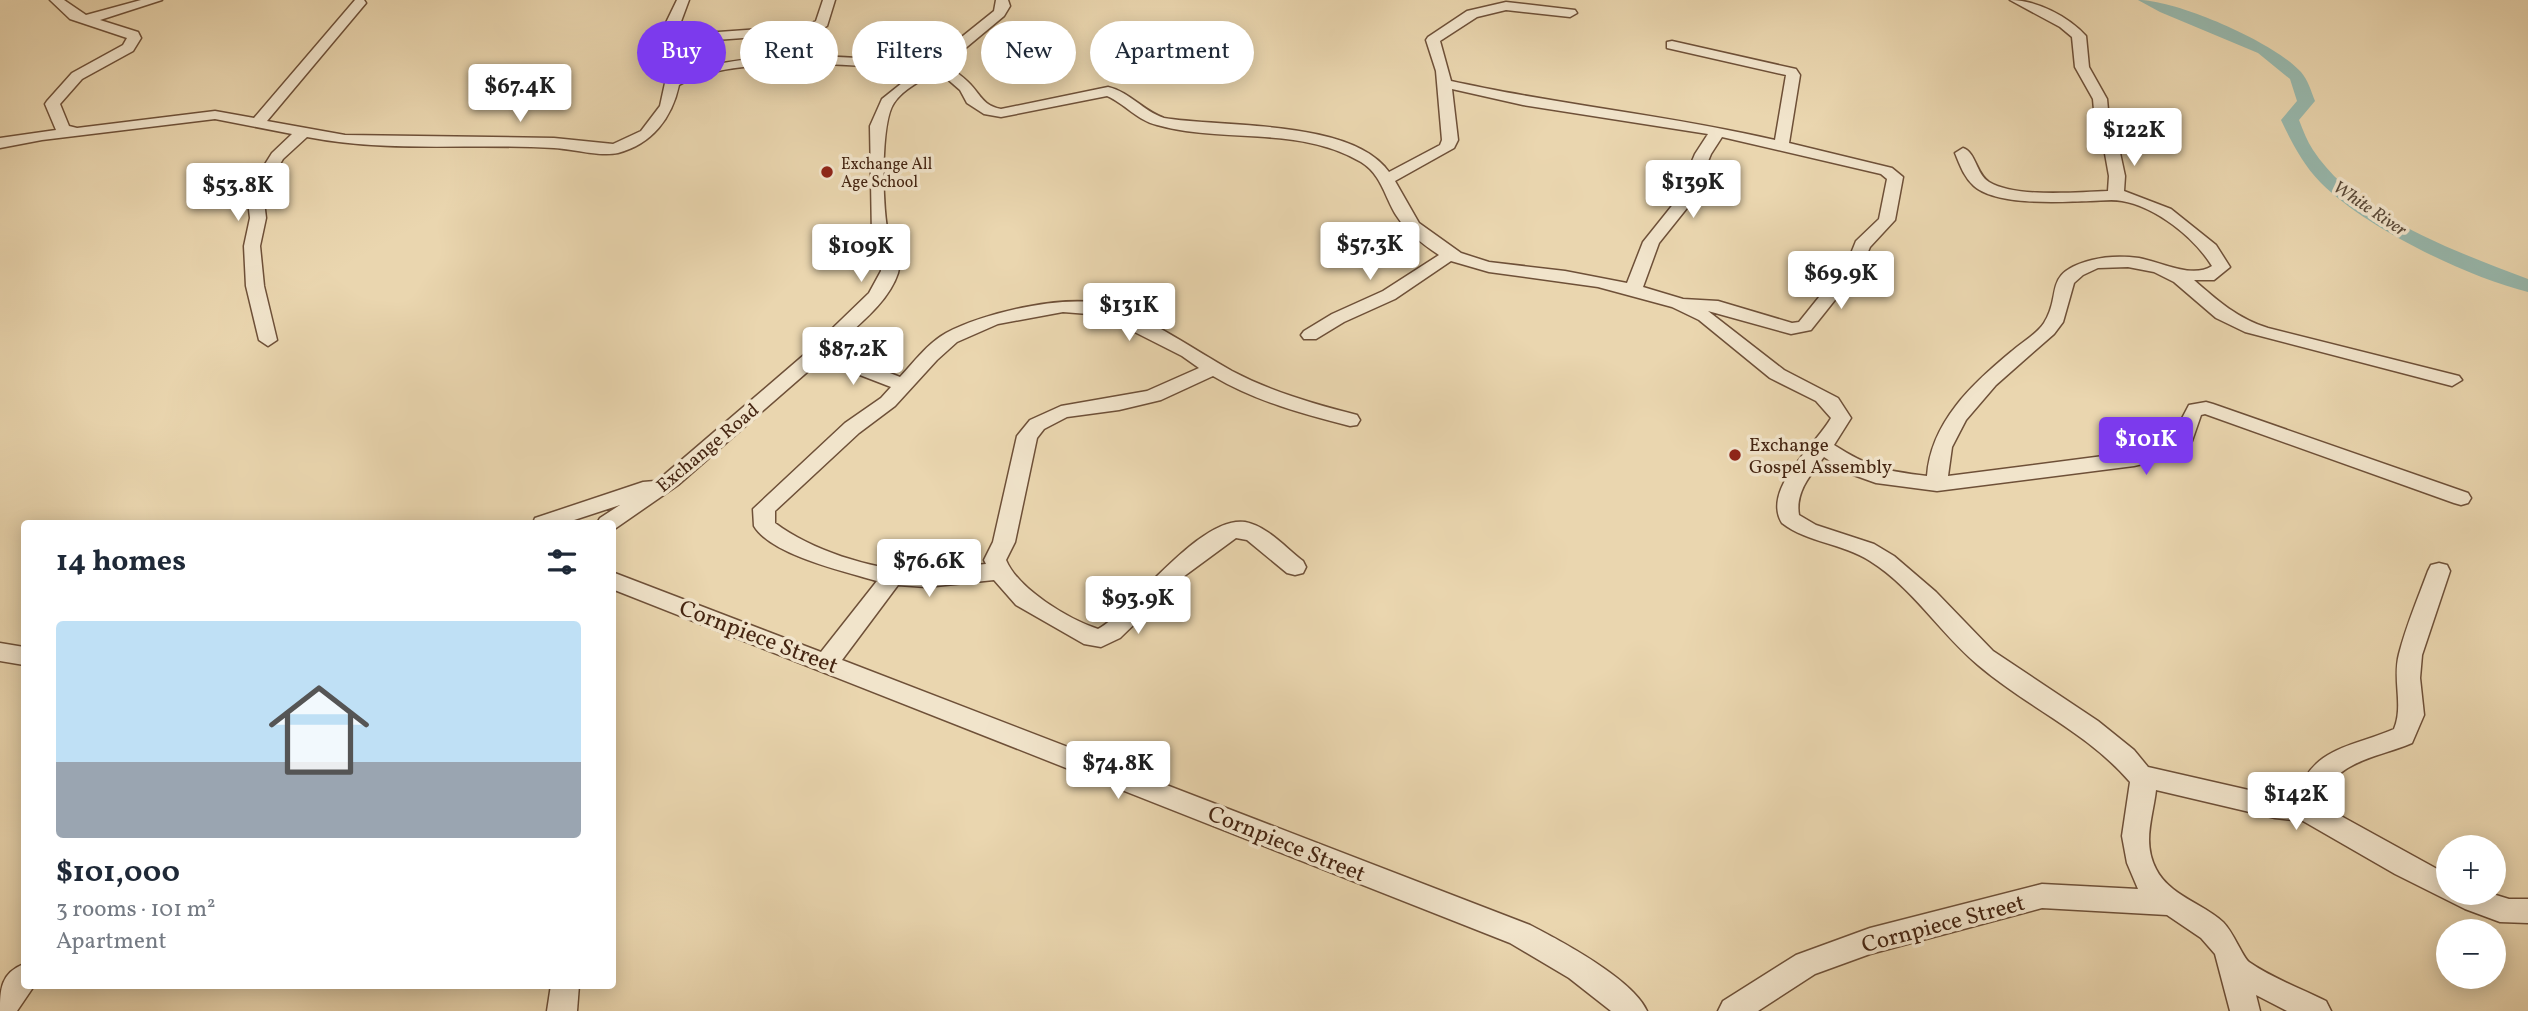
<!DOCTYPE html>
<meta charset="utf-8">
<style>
:root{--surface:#fff;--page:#f2f2f3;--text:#1f2937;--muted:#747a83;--accent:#7c3aed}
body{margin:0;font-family:Vollkorn,serif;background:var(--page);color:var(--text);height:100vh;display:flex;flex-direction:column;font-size:26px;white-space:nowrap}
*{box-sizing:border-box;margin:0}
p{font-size:23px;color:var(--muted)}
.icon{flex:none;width:38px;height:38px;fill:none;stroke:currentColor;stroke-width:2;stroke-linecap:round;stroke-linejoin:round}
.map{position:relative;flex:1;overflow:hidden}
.sheet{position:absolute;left:21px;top:520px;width:595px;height:469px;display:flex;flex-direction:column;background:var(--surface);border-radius:7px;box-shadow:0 4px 18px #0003}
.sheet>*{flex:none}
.guide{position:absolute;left:637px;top:21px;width:665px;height:63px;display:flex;gap:14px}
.buttons{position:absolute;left:2436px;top:835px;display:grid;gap:14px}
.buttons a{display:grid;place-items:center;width:70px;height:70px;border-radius:50%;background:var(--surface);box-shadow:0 4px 18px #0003;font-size:35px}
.price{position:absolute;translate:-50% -60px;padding:0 16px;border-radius:7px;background:#fff;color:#222;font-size:23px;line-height:46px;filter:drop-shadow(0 2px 4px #0008)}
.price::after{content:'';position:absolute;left:50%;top:42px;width:21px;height:16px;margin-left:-10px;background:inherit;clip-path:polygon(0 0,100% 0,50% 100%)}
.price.selected{background:var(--accent);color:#fff}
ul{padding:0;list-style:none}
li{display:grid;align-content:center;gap:14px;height:371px;padding:0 35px}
li span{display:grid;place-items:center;height:217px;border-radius:7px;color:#555}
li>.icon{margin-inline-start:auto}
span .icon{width:126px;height:126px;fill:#fffc;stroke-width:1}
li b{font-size:30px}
h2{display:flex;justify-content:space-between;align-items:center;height:84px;padding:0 35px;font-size:30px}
.chip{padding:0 24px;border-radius:32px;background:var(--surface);box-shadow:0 4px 18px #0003;font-size:24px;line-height:63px}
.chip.selected{background:var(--accent);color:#fff}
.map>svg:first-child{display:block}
</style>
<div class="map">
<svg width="2528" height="1011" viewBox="0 0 2528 1011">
<rect width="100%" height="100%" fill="#ead6af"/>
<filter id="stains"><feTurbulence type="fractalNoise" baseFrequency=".00286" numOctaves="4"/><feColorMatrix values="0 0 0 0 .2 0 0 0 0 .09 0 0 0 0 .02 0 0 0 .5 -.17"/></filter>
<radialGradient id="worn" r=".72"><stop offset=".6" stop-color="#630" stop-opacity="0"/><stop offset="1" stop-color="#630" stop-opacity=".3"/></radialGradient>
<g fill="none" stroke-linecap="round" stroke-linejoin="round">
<path fill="#98b9ae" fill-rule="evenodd" d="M2138,0C2177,0 2274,42 2301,72C2308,80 2311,91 2315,101L2299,120C2303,130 2307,141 2313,150C2356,216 2457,252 2528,279V292C2467,277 2366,228 2321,183C2303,165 2292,143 2281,120L2297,101L2290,79L2258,53L2160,12Z"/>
<defs>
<g id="minor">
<path d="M50,0H64L86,15L141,0H162L100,20L138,32L141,38L133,51L82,79L60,104L69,126L77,128L215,111L254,118L355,0H364L366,3L267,121L345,135L554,138L613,144L641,131L660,106L665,83L674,76L663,73L649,58L654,43L664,38L661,33L677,0H689L676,35L805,26L816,21L823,0H835L827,26L813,33L674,43L665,48L663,57C683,77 698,67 723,63C791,51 859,57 928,64L994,11L996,0H1008L1010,6L1004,16L950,61L948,66C956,72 965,78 971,85C981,96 984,106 1001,109L1108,87C1130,92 1143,111 1164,118C1224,128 1352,119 1389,172L1440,145L1442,140L1436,71L1426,40L1428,37L1467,11L1506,2L1575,10L1577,13L1570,17L1506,10L1477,17L1440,41L1451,81C1558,105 1668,115 1775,140L1786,75L1667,48V42L1672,41L1796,69L1800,75L1789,143L1892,168L1903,177L1895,220L1870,247L1862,266L1811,330L1791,334L1708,311L1784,370L1838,398L1851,418L1834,445C1870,468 1885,471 1927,476C1931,422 1972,384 2012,351C2022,342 2037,334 2044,323C2063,294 2041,273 2092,260C2107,256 2124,256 2139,258C2161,262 2192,279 2212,266C2194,237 2156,207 2122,201C2112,199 2100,201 2090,201C2060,202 1997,206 1974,186C1964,177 1960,165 1955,153L1963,148C1976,152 1976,174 1989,182C2015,198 2077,192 2108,191L2109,176L2104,148L2106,131L2094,110L2093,99L2075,67L2072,37L2060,27L2010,0C2036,0 2068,16 2086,36L2089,67L2107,99L2108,110L2122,131L2119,148L2125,176L2124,191L2171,209L2216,245L2230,267L2214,280H2194C2218,301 2237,318 2268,328L2459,376L2462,380L2452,386L2245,332L2216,318L2174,282L2154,272L2128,267L2098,268L2083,275L2074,283L2063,322L2054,334L1996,385L1966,420L1952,447L1948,476L2134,452L2168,445L2189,405L2206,402L2213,404L2468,493L2471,498L2468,503L2461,505L2454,503L2205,414L2201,415L2192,441L2182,455L2134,466L1937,491L1876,483L1848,473L1824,457C1811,474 1795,492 1799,515L1816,525L1874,544L1894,556L1936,592L1993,651L2098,721L2134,750L2148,767L2275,796L2297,798C2310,747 2353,747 2394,729C2404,705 2392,680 2399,654C2406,626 2418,598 2428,571L2431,565L2439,563L2447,565L2450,571L2422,655L2420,678L2424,715L2412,743C2375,759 2332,760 2321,805L2448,875V892H2486L2509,899H2528V923L2500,922L2465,909L2395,874L2303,821L2275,818L2156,790C2153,817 2142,842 2156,869C2169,895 2202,903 2223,922C2234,933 2242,956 2249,962C2272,978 2302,989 2326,1001L2331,1011H2287L2256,995L2260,1011H2230L2215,954L2201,938L2167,915L2042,908L1870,954L1815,974L1758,1011H1718L1723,1001L1796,955L1870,928L2042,884L2138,889L2127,863L2122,836L2130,782C2087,732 2027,707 1978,665C1939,632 1913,588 1870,561C1842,543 1808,543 1782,523C1761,489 1816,445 1831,418L1816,401L1770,378L1699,320L1672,307L1598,287L1489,272L1451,261L1395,299L1344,322L1316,339H1304L1301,335L1304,331L1332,314L1383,291L1439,255C1422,244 1407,232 1396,215C1385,197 1381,174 1361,162C1298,125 1225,144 1157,125C1137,120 1125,104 1107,96L1001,117L984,114L967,103L960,90L937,70C923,80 903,89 894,103C880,123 882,213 889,237C892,248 902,260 898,273C888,304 854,328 831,350L900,377C914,362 928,343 946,333C983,313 1070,292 1111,306C1154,321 1193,349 1232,371C1272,392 1314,404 1357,415L1360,420L1357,425L1350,426C1303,414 1255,401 1213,376L1161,400L1119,410L1067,417L1044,429L1037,438L1015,542L1006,560C1018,589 1068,619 1098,629C1133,610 1200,515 1245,522C1267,526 1286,548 1303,561L1306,567L1303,573L1295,575L1287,573L1247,540L1236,538L1183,577L1120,638L1101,647L1084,644L1016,605L994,580L926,587L898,585L842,660L1530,925C1561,941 1633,979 1647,1011H1611L1569,978L1510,943L612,589V572L821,652L877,581C846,572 771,555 754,526L753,509L845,423L881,398L891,387L821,360L678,485L616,528L612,529V523H597L600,518L620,505L565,523H533L535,518L643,482L655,481L664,475L812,348L869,293L881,271L879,254L872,236L870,126L882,99L917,71C857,64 731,54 679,85C672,118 652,144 618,153C600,157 573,149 554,148C472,143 388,153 307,137L283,159L263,193L266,218L260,246L264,286L277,340L268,346L259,340L246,286L244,246L250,218L247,193L272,153L292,134L215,119L42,140L0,148V138L56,130L45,104L47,101L72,73L123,45L127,38L70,19ZM1452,89L1523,105L1708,134L1695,154L1675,202L1643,242L1627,283L1565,271L1489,262L1461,253L1419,223L1395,181L1454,148L1458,140ZM1722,137L1881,174L1887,179L1879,219L1856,241L1848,261L1799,322L1792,323L1718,301L1683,299L1643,287L1659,243L1691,203L1711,154ZM1063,312L1101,315L1182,356L1199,368L1147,391L1061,406L1030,420L1017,436L993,542L984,560L986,564C962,566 938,572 915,571C870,569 811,550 775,523V511L859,433L895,406L937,360L957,342L998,324Z"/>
<path d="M0,643L24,647V665L0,661Z"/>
<path d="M24,964V985L34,986L17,1011H0C0,989 1,973 24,964Z"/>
<path d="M551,985H579L577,1011H547Z"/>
</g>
</defs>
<use href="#minor" stroke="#6e5038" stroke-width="3"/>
<use href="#minor" fill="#f1e4cb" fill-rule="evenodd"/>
</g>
<g fill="#8f2418" stroke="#f1e4cb" stroke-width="2.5">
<circle cx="827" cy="172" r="7"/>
<circle cx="1735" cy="455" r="7"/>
</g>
<g text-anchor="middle" stroke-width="7" stroke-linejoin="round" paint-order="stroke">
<g font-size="16" fill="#442411" stroke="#f1e4cb" text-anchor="start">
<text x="841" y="169">Exchange All<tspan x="841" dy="18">Age School</tspan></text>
</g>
<g font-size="18" font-style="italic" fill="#594938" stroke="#f1e4cb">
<text transform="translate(2370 208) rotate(34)" y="6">White River</text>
</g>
<g font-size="19" fill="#442411" stroke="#f1e4cb" text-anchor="start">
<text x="1749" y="451">Exchange<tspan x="1749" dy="22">Gospel Assembly</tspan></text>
</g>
<g font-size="19" fill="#442411" stroke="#f1e4cb">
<text transform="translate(707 447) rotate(-40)" y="7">Exchange Road</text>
</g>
<g font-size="23" fill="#442411" stroke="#f1e4cb">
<text transform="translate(759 636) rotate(21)" y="8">Cornpiece Street</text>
<text transform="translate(1287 843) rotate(22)" y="8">Cornpiece Street</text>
<text transform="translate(1943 923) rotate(-15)" y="8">Cornpiece Street</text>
</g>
</g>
<rect width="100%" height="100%" filter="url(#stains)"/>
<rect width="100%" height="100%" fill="url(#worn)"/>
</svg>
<div class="buttons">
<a>+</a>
<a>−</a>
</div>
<b class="price" style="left:520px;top:124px">$67.4K</b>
<b class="price" style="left:2134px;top:168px">$122K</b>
<b class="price" style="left:1693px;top:220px">$139K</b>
<b class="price" style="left:238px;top:223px">$53.8K</b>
<b class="price" style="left:1370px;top:282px">$57.3K</b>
<b class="price" style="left:861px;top:284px">$109K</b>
<b class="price" style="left:1841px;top:311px">$69.9K</b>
<b class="price" style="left:1129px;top:343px">$131K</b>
<b class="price" style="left:853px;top:387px">$87.2K</b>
<b class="price selected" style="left:2146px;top:477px">$101K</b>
<b class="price" style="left:929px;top:599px">$76.6K</b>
<b class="price" style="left:1138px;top:636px">$93.9K</b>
<b class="price" style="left:1118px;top:801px">$74.8K</b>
<b class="price" style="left:2296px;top:832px">$142K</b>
<div class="guide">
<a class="chip selected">Buy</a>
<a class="chip">Rent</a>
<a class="chip">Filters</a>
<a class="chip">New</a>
<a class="chip">Apartment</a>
</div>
<section class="sheet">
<h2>14 homes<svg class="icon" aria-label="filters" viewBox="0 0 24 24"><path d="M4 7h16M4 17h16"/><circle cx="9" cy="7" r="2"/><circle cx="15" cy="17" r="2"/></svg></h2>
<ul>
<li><span style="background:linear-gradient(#bfe0f5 65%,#9aa5b1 0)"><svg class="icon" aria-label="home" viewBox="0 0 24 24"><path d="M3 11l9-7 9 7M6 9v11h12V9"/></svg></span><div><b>$101,000</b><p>3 rooms · 101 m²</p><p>Apartment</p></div></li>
</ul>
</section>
</div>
